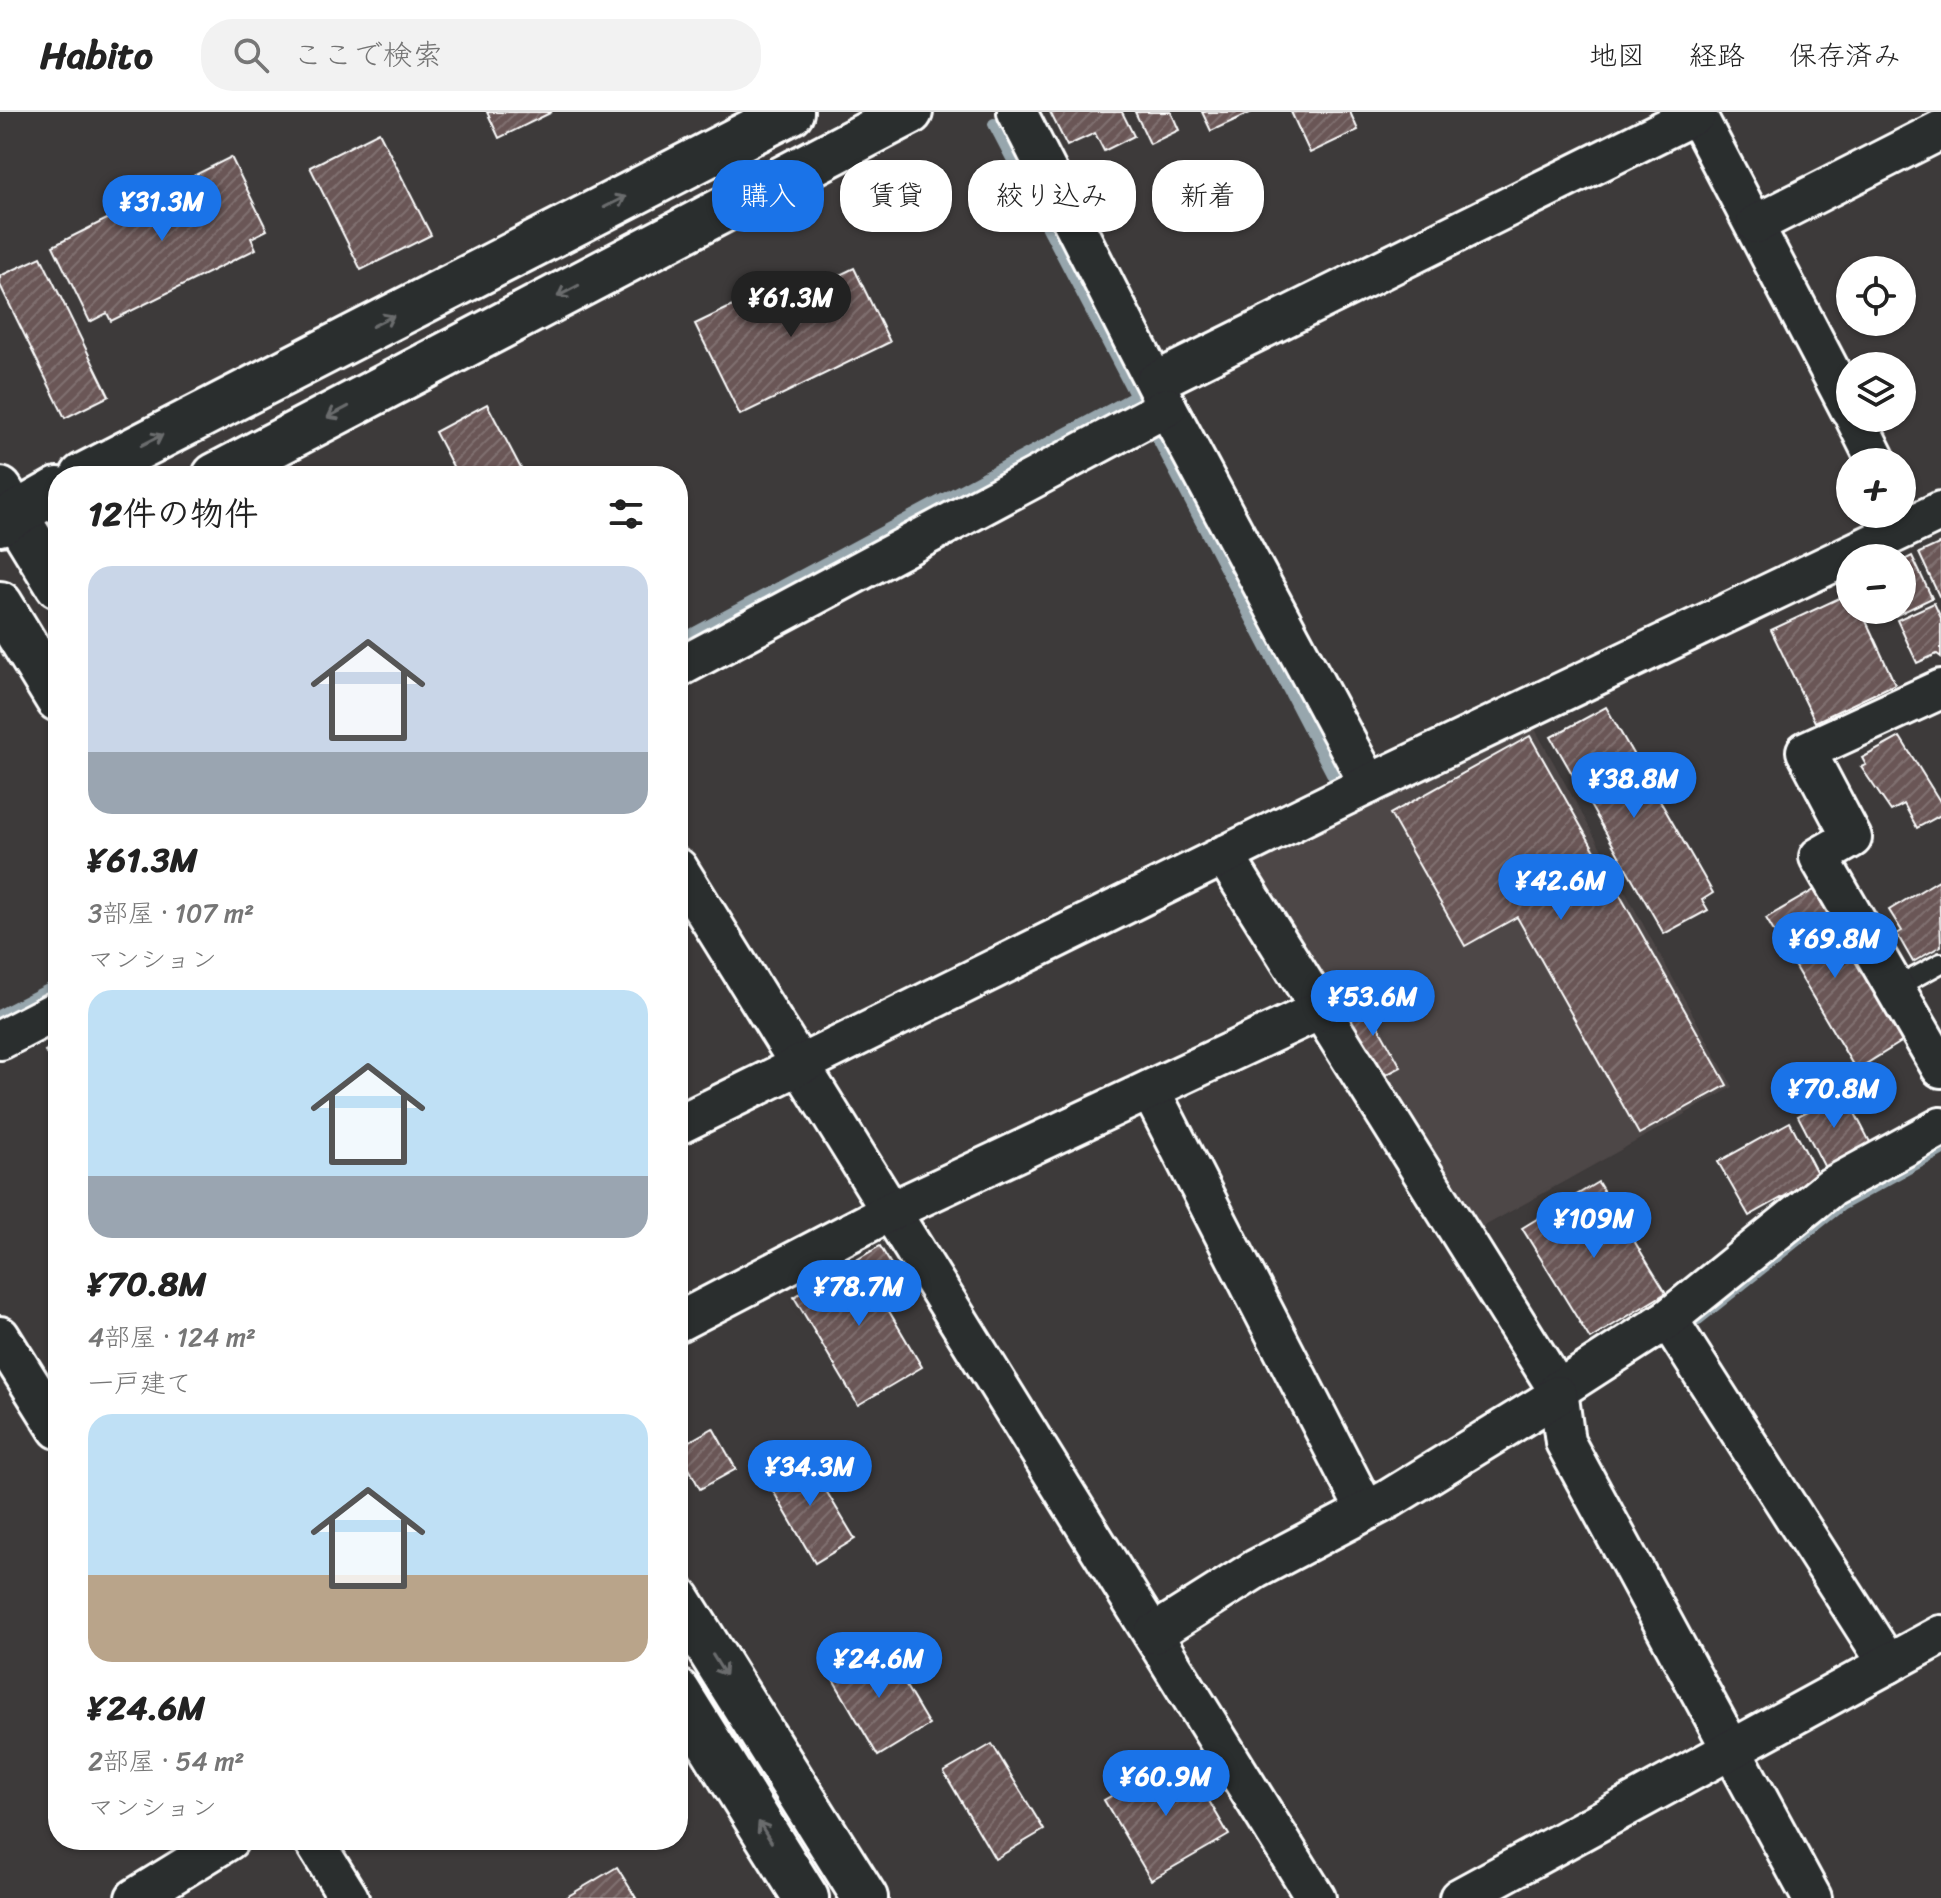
<!DOCTYPE html>
<html lang="ja">
<meta charset="utf-8">
<style>
:root{--surface:#fff;--page:#f2f2f2;--text:#222;--muted:#767676;--line:#e0e0e0;--accent:#1a73e8}
body{margin:0;font-family:Sriracha,"Klee One",sans-serif;background:var(--page);color:var(--text);height:100vh;display:flex;flex-direction:column;font-size:30px;white-space:nowrap}
*{box-sizing:border-box;margin:0}
p{font-size:26px;color:var(--muted)}
.icon{flex:none;width:44px;height:44px;fill:none;stroke:currentColor;stroke-width:2;stroke-linecap:round;stroke-linejoin:round}
.map{position:relative;flex:1;overflow:hidden}
.side{position:absolute;left:48px;top:354px;width:640px;height:1384px;display:flex;flex-direction:column;background:var(--surface);border-radius:32px;box-shadow:0 2px 6px #0004}
.side>*{flex:none}
.hud{position:absolute;left:712px;top:48px;width:760px;height:72px;display:flex;gap:16px}
.fabs{position:absolute;left:1836px;top:144px;display:grid;gap:16px}
.fabs a{display:grid;place-items:center;width:80px;height:80px;border-radius:50%;background:var(--surface);box-shadow:0 2px 6px #0004;font-size:40px}
.price{position:absolute;translate:-50% -68px;padding:0 18px;border-radius:28px;background:var(--accent);color:#fff;font-size:26px;line-height:52px;filter:drop-shadow(0 2px 4px #0008)}
.price::after{content:'';position:absolute;left:50%;top:48px;width:24px;height:18px;margin-left:-12px;background:inherit;clip-path:polygon(0 0,100% 0,50% 100%)}
.price.current{background:#222;color:#fff}
ul{padding:0;list-style:none}
li{display:grid;align-content:center;gap:16px;height:424px;padding:0 40px}
li span{display:grid;place-items:center;height:248px;border-radius:24px;color:#555}
li>.icon{margin-inline-start:auto}
span .icon{width:144px;height:144px;fill:#fffc;stroke-width:1}
li b{font-size:34px}
h2{display:flex;justify-content:space-between;align-items:center;height:96px;padding:0 40px;font-size:34px}
.pill{padding:0 28px;border-radius:32px;background:var(--surface);box-shadow:0 2px 6px #0004;font-size:28px;line-height:72px}
.pill.current{background:var(--accent);color:#fff}
header{display:flex;align-items:center;gap:48px;box-sizing:border-box;height:112px;padding:0 40px;background:var(--surface);border-bottom:2px solid var(--line)}
header strong{font-size:38px}
nav{display:flex;gap:44px;margin-inline-start:auto;font-size:28px}
.search{width:560px;height:72px;background:var(--page);display:flex;align-items:center;gap:20px;box-sizing:border-box;padding:0 28px;border-radius:32px;color:var(--muted);font-size:30px}
.map>svg:first-child{display:block}
</style>
<header>
<strong>Habito</strong>
<div class="search"><svg class="icon" aria-label="search" viewBox="0 0 24 24"><circle cx="10" cy="10" r="6"/><path d="M15 15l6 6"/></svg>ここで検索</div>
<nav><a>地図</a><a>経路</a><a>保存済み</a></nav>
</header>
<div class="map">
<svg width="1941" height="1786" viewBox="0 0 1941 1786">
<defs>
<pattern id="building-hatch" width="6" height="6" patternUnits="userSpaceOnUse" patternTransform="scale(2)"><rect width="6" height="6" fill="#6a5757"/><path d="M-1 1l2-2M0 6l6-6M5 7l2-2" fill="none" stroke="#807070"/></pattern>
</defs>
<rect width="100%" height="100%" fill="#3d3a3a"/>
<filter id="ink" filterUnits="userSpaceOnUse"><feTurbulence type="fractalNoise" baseFrequency=".0125" numOctaves="2"/><feDisplacementMap in="SourceGraphic" scale="16" xChannelSelector="R" yChannelSelector="G"/><feConvolveMatrix kernelMatrix="1 2 1 2 8 2 1 2 1" color-interpolation-filters="sRGB"/></filter>
<g filter="url(#ink)">
<path fill="#4e4747" d="M1535,617L1733,975L1472,1121L1250,766L1255,750Z"/>
<g fill="none" stroke-linecap="round" stroke-linejoin="round">
<g stroke="#97a6ad" stroke-width="12">
<path d="M994,12L1334,665"/>
<path d="M678,530L1136,284"/>
<path d="M0,903L58,873"/>
<path d="M1698,1207L1841,1093L1941,1038"/>
</g>
</g>
<g fill="url(#building-hatch)" stroke="#fff" stroke-width="2">
<path d="M487,0H552L499,26Z"/>
<path d="M1050,0H1122L1134,24L1104,39L1095,21L1067,34Z"/>
<path d="M1135,0H1171L1179,18L1150,32Z"/>
<path d="M1202,0H1252L1211,19Z"/>
<path d="M1291,0H1350L1358,18L1310,41Z"/>
<path d="M379,20L431,123L361,158L310,55Z"/>
<path d="M231,45L267,118L251,126L256,137L111,209L107,201L90,210L53,134Z"/>
<path d="M41,145L109,284L65,306L0,173V164Z"/>
<path d="M854,156L890,230L740,303L695,212L757,182L765,199Z"/>
<path d="M487,292L525,364H458L435,320Z"/>
<path d="M1941,431V483L1939,484L1919,441Z"/>
<path d="M1912,444L1932,486L1895,504L1892,498H1902V449Z"/>
<path d="M1850,481V498H1861L1895,572L1815,610L1771,518Z"/>
<path d="M1934,491L1941,506V545L1937,542L1917,551L1897,508Z"/>
<path d="M1606,595L1713,781L1702,788L1708,798L1664,822L1551,625Z"/>
<path d="M1530,624L1727,973L1639,1022L1517,805L1465,834L1390,702Z"/>
<path d="M1900,625L1941,691V703L1917,716L1904,692L1891,699L1861,655L1866,653L1862,646Z"/>
<path d="M1939,768L1941,834L1913,850L1897,822L1902,819L1889,798Z"/>
<path d="M1814,778L1903,929L1856,958L1766,806Z"/>
<path d="M1363,887L1401,955L1382,965L1345,897Z"/>
<path d="M58,932V962L45,939Z"/>
<path d="M1844,980L1871,1032L1825,1056L1798,1004Z"/>
<path d="M1790,1010L1819,1065L1749,1104L1718,1050Z"/>
<path d="M1598,1070L1666,1181L1590,1227L1522,1116Z"/>
<path d="M880,1134L892,1154L870,1167L922,1255L858,1293L794,1185Z"/>
<path d="M713,1316L736,1357L700,1377L678,1336Z"/>
<path d="M804,1342L855,1427L815,1451L765,1365Z"/>
<path d="M881,1532L929,1613L878,1644L830,1562Z"/>
<path d="M992,1632L1044,1718L995,1747L944,1660Z"/>
<path d="M1182,1643L1229,1723L1151,1768L1104,1688Z"/>
<path d="M617,1755L636,1786H565Z"/>
</g>
<g fill="none" stroke-linecap="round" stroke-linejoin="round">
<defs>
<path id="lane" d="M1895,876L1941,851"/>
<g id="street">
<path d="M1017,0L1167,295L1369,672"/>
<path d="M1695,0L1850,297"/>
<path d="M1756,112L1941,18"/>
<path d="M1155,270L1696,2"/>
<path d="M1855,306L1877,350"/>
<path d="M678,556L1167,295"/>
<path d="M1941,577L1806,639L1852,726L1819,745L1941,956"/>
<path d="M1224,743L1558,1278L1565,1330L1812,1786"/>
<path d="M678,756L1316,1786"/>
<path d="M0,928L58,898"/>
<path d="M1150,978L1366,1399"/>
<path d="M678,1013L1369,672L1941,399"/>
<path d="M1668,1207L1888,1552"/>
<path d="M678,1210L891,1099L1320,898"/>
<path d="M0,1224L58,1317"/>
<path d="M1558,1278L1668,1207L1831,1075L1941,1015"/>
<path d="M1153,1522L1256,1457L1389,1387L1558,1283"/>
<path d="M313,1728L349,1786"/>
<path d="M135,1786L229,1728"/>
<path d="M1459,1786L1941,1523"/>
</g>
<g id="secondary">
<path d="M83,364L791,0"/>
<path d="M215,364L910,0"/>
<path d="M0,378L58,473"/>
<path d="M0,411L58,378"/>
<path d="M0,492L58,587"/>
<path d="M678,1487L865,1786"/>
<path d="M678,1580L806,1786"/>
</g>
</defs>
<use href="#lane" stroke="#fff" stroke-width="24"/>
<use href="#street" stroke="#fff" stroke-width="44"/>
<use href="#secondary" stroke="#fff" stroke-width="50"/>
<use href="#lane" stroke="#2a2d2e" stroke-width="18"/>
<use href="#street" stroke="#2a2d2e" stroke-width="38"/>
<use href="#secondary" stroke="#2a2d2e" stroke-width="44"/>
</g>
<defs><path id="oneway-shaft" d="M-6 0H5M1.5-3L5.5 0L1.5 3" fill="none" stroke-width="1.6" stroke-linecap="round" stroke-linejoin="round" transform="scale(2)"/></defs>
<g stroke="#6a6c6d">
<use href="#oneway-shaft" transform="translate(615 90) rotate(-27)"/>
<use href="#oneway-shaft" transform="translate(568 179) rotate(152)"/>
<use href="#oneway-shaft" transform="translate(383 209) rotate(-27)"/>
<use href="#oneway-shaft" transform="translate(338 300) rotate(152)"/>
<use href="#oneway-shaft" transform="translate(152 328) rotate(-27)"/>
<use href="#oneway-shaft" transform="translate(719 1553) rotate(58)"/>
<use href="#oneway-shaft" transform="translate(765 1720) rotate(-122)"/>
</g>
</g>
</svg>
<div class="fabs">
<a><svg class="icon" aria-label="locate" viewBox="0 0 24 24"><circle cx="12" cy="12" r="6"/><path d="M12 2v4M12 18v4M2 12h4M18 12h4"/></svg></a>
<a><svg class="icon" aria-label="layers" viewBox="0 0 24 24"><path d="M12 4l9 5-9 5-9-5zM3 14l9 5 9-5"/></svg></a>
<a>+</a>
<a>−</a>
</div>
<b class="price" style="left:162px;top:131px">¥31.3M</b>
<b class="price current" style="left:791px;top:227px">¥61.3M</b>
<b class="price" style="left:1634px;top:708px">¥38.8M</b>
<b class="price" style="left:1561px;top:810px">¥42.6M</b>
<b class="price" style="left:1835px;top:868px">¥69.8M</b>
<b class="price" style="left:1373px;top:926px">¥53.6M</b>
<b class="price" style="left:1834px;top:1018px">¥70.8M</b>
<b class="price" style="left:1594px;top:1148px">¥109M</b>
<b class="price" style="left:859px;top:1216px">¥78.7M</b>
<b class="price" style="left:810px;top:1396px">¥34.3M</b>
<b class="price" style="left:879px;top:1588px">¥24.6M</b>
<b class="price" style="left:1166px;top:1706px">¥60.9M</b>
<div class="hud">
<a class="pill current">購入</a>
<a class="pill">賃貸</a>
<a class="pill">絞り込み</a>
<a class="pill">新着</a>
</div>
<section class="side">
<h2>12件の物件<svg class="icon" aria-label="filters" viewBox="0 0 24 24"><path d="M4 7h16M4 17h16"/><circle cx="9" cy="7" r="2"/><circle cx="15" cy="17" r="2"/></svg></h2>
<ul>
<li><span style="background:linear-gradient(#c9d6e8 75%,#9aa5b1 0)"><svg class="icon" aria-label="home" viewBox="0 0 24 24"><path d="M3 11l9-7 9 7M6 9v11h12V9"/></svg></span><div><b>¥61.3M</b><p>3部屋 · 107 m²</p><p>マンション</p></div></li>
<li><span style="background:linear-gradient(#bfe0f5 75%,#9aa5b1 0)"><svg class="icon" aria-label="home" viewBox="0 0 24 24"><path d="M3 11l9-7 9 7M6 9v11h12V9"/></svg></span><div><b>¥70.8M</b><p>4部屋 · 124 m²</p><p>一戸建て</p></div></li>
<li><span style="background:linear-gradient(#bfe0f5 65%,#b9a48a 0)"><svg class="icon" aria-label="home" viewBox="0 0 24 24"><path d="M3 11l9-7 9 7M6 9v11h12V9"/></svg></span><div><b>¥24.6M</b><p>2部屋 · 54 m²</p><p>マンション</p></div></li>
</ul>
</section>
</div>
